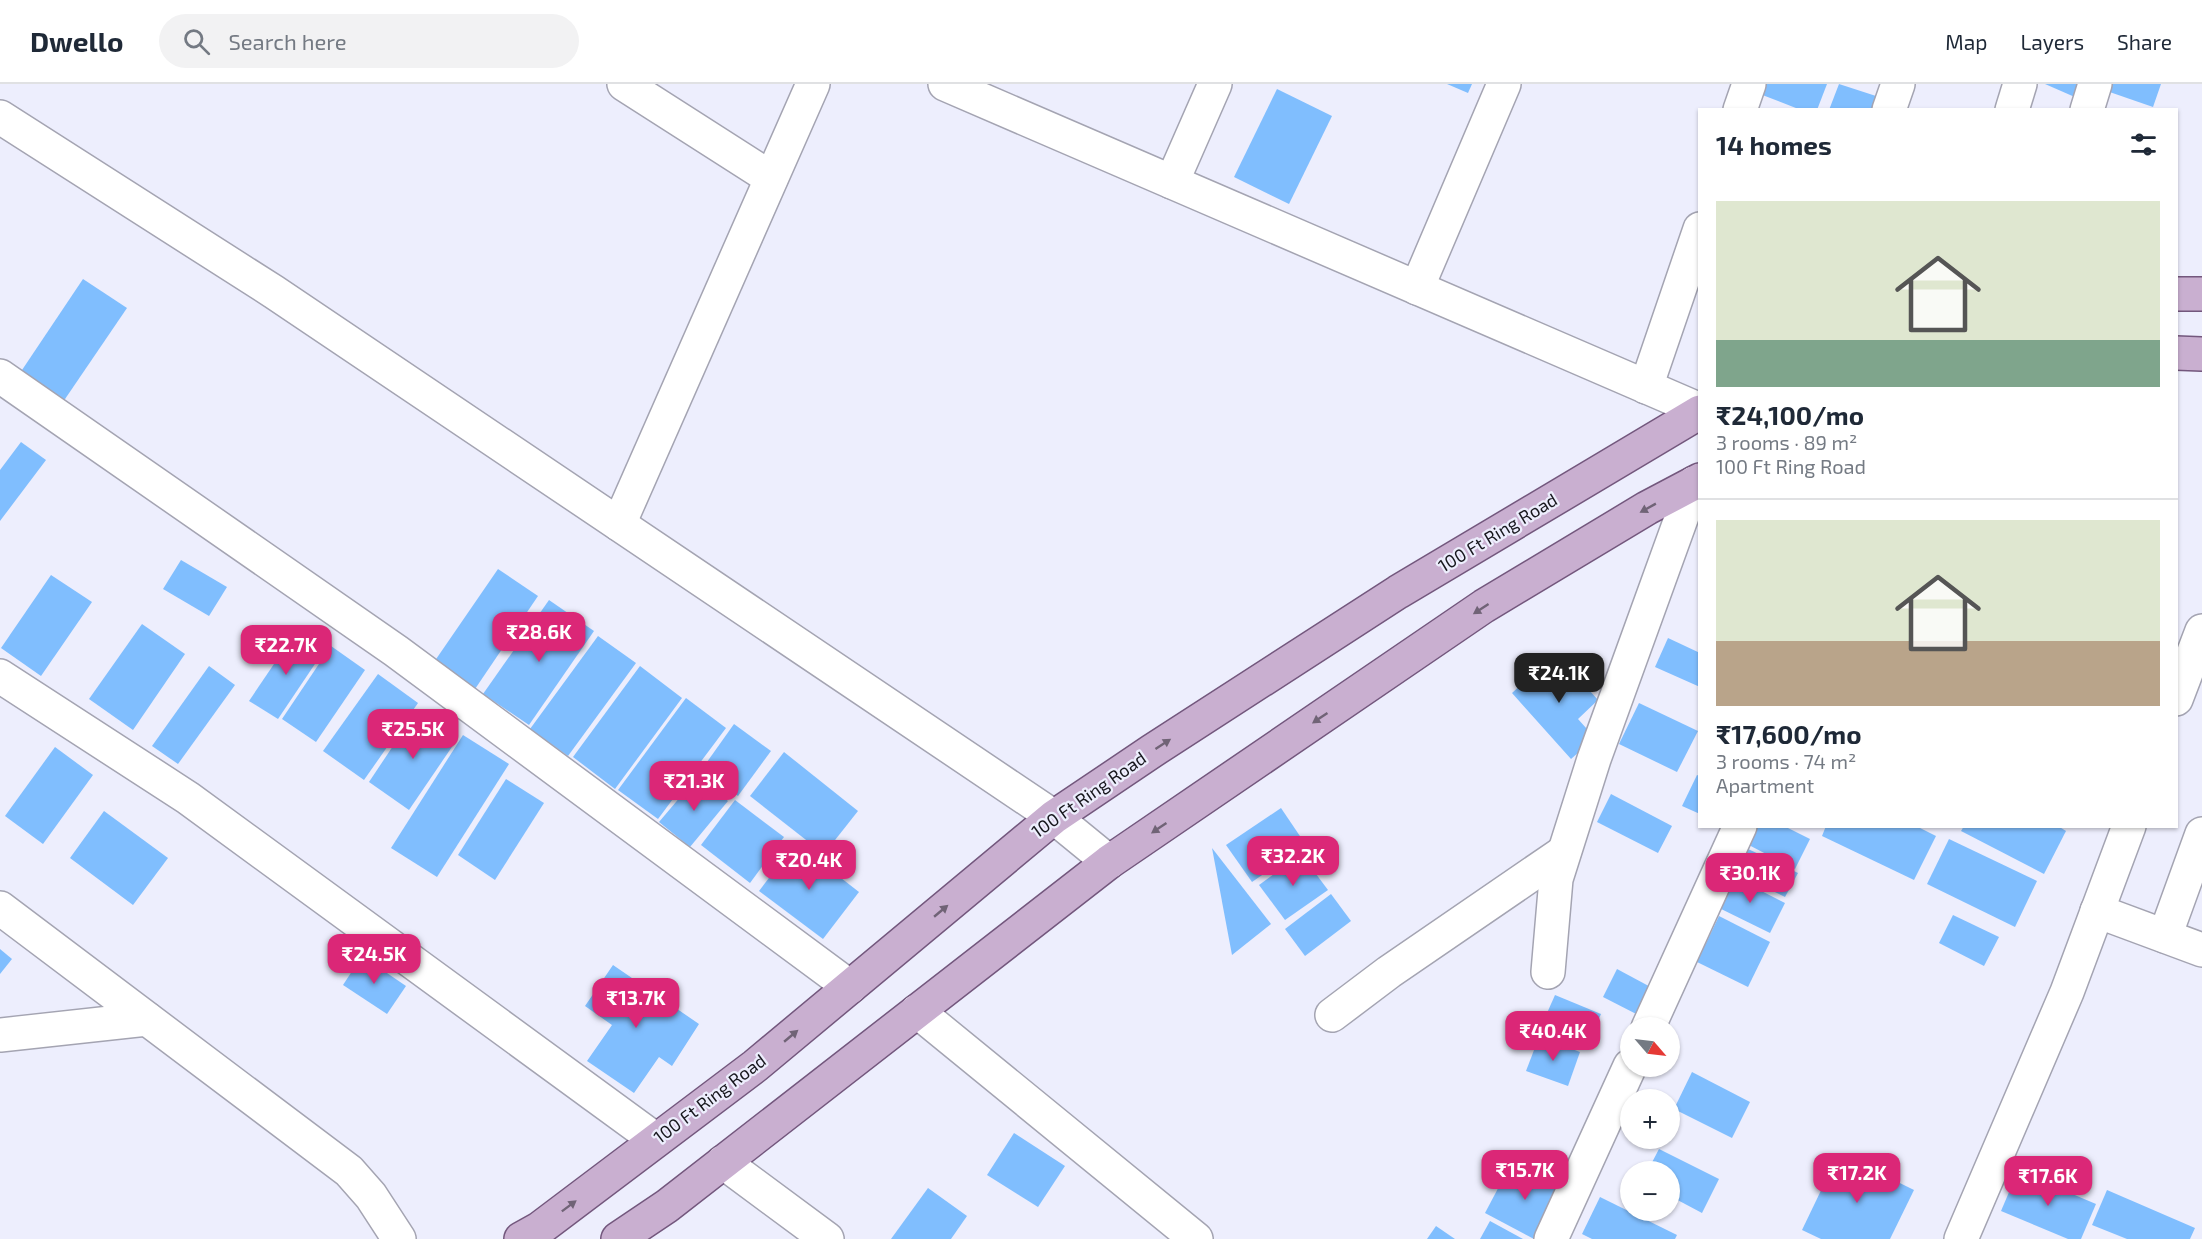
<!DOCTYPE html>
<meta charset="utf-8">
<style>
:root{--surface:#fff;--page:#f2f2f3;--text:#1f2937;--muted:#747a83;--line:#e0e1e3;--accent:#db2777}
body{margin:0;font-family:"Exo 2",sans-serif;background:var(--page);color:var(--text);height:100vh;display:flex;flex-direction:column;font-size:22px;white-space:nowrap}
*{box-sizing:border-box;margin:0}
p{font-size:20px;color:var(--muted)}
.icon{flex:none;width:33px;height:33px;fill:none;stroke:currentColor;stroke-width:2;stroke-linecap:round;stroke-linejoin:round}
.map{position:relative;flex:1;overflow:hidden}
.sheet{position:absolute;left:1698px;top:24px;width:480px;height:720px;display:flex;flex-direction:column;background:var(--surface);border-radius:0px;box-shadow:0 2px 4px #0004}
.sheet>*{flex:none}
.needle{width:39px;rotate:118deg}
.tools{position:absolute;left:1620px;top:933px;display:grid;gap:12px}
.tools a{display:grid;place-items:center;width:60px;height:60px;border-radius:50%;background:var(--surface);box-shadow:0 2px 4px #0004;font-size:30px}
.price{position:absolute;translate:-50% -51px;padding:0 14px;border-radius:12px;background:var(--accent);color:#fff;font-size:20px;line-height:39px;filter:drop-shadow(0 2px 3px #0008)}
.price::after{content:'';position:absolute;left:50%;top:36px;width:18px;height:14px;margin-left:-9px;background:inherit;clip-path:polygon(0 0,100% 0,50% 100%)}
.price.on{background:#222;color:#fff}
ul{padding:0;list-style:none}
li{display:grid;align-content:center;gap:12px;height:318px;padding:0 18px}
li+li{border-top:2px solid var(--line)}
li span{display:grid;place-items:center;height:186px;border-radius:0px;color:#555}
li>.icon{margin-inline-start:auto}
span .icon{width:108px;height:108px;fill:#fffc;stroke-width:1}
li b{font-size:26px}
h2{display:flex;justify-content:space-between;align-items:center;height:72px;padding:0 18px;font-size:26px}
header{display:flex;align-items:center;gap:36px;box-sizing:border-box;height:84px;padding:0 30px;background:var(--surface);border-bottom:2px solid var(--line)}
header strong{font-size:28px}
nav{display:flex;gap:33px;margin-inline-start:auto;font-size:21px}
.search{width:420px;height:54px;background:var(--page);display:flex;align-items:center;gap:15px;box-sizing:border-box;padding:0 21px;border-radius:33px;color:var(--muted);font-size:22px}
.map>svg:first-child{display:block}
</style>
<header>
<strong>Dwello</strong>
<div class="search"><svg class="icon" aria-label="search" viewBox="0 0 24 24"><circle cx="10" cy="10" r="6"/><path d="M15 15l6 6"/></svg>Search here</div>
<nav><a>Map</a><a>Layers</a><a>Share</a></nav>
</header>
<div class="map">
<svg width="2202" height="1155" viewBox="0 0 2202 1155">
<rect width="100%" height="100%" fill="#edeefd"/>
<g fill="#80befe">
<path d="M1447,0H1472L1468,9Z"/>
<path d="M1755,0H1827L1817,26H1801L1752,7Z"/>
<path d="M1839,0L1876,12L1871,26H1829Z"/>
<path d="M2045,0H2083L2077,14Z"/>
<path d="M2099,0H2161L2153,23L2098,4Z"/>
<path d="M1277,5L1332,32L1289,120L1234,93Z"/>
<path d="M83,195L127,224L63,318L20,289Z"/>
<path d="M21,358L46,376L0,437V386Z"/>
<path d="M181,476L227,503L209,532L163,505Z"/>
<path d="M498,485L538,512L473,608L432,581Z"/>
<path d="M51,491L92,518L41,592L1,564Z"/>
<path d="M549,516L594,547L529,641L483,610Z"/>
<path d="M142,540L185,570L133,646L89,615Z"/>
<path d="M295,549L323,568L278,635L249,617Z"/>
<path d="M598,552L636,579L568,672L530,645Z"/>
<path d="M1668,554L1700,569V603L1655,583Z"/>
<path d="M331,562L365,586L316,658L282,635Z"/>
<path d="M1556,569L1598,616L1578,635L1595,654L1571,675L1512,609Z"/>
<path d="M209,582L235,601L178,680L152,662Z"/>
<path d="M640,582L682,614L615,705L573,673Z"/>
<path d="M378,590L418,619L364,696L323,667Z"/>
<path d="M686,614L726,644L658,735L618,706Z"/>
<path d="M1639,619L1698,647L1677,688L1619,660Z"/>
<path d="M417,626L458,654L409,726L369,698Z"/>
<path d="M734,640L771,667L738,712L702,685Z"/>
<path d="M463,651L509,680L437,793L391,764Z"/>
<path d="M55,663L93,691L43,760L5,732Z"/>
<path d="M784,668L858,727L824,770L750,712Z"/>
<path d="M1697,691L1700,692V730L1682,722Z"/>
<path d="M698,692L728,717L690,763L659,738Z"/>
<path d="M506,695L544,719L495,796L458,771Z"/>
<path d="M1611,710L1672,742L1658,769L1597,738Z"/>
<path d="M735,716L784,753L750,799L701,761Z"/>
<path d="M1281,724L1306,761L1252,798L1226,761Z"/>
<path d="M104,727L168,774L133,821L70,774Z"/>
<path d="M1753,742H1784L1810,755L1795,785L1745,759Z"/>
<path d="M1826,742H1916L1936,752L1914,796L1822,752Z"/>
<path d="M1964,742H2058L2066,747L2044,790L1961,747Z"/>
<path d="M1949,755L2037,797L2015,843L1927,800Z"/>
<path d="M796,759L859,808L823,855L759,807Z"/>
<path d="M1744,763L1798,789L1785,813L1732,787Z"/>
<path d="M1212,764L1271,840L1232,871Z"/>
<path d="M1301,770L1328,806L1285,836L1259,801Z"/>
<path d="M1730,791L1785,819L1770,849L1715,822Z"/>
<path d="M1331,810L1351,837L1305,872L1285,845Z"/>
<path d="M1953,831L1999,853L1984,882L1939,859Z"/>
<path d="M1719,832L1770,858L1748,903L1697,878Z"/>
<path d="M0,865L12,875L0,890Z"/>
<path d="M362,872L406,902L387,930L343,901Z"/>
<path d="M613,881L699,940L672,982L659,973L634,1009L587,977L612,941L585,922Z"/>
<path d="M1617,885L1658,907L1644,934L1603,913Z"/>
<path d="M1555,911L1601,930L1586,965L1540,945Z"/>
<path d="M1539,953L1580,968L1568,1002L1526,987Z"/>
<path d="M1692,988L1750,1018L1732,1054L1674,1025Z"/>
<path d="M1014,1049L1065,1082L1038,1123L987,1091Z"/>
<path d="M1659,1065L1719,1095L1702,1129L1670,1112V1088H1647Z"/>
<path d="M1839,1069L1914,1106L1890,1155H1821L1802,1146Z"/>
<path d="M1513,1076L1565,1105L1538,1155H1534L1485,1129Z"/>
<path d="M2018,1087L2096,1120L2081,1155H2068L2001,1127Z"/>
<path d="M928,1104L967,1132L951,1155H891Z"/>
<path d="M2107,1106L2195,1144L2190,1155H2127L2092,1141Z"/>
<path d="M1600,1113L1677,1151L1675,1155H1592L1582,1150Z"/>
<path d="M1490,1137L1523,1155H1480Z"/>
<path d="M1436,1142L1455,1155H1427Z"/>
</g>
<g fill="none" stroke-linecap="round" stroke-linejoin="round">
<defs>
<g id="street">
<path d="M624,0L771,94"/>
<path d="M945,0L1700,326"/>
<path d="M1740,26L1749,0"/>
<path d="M1889,26L1898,0"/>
<path d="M2012,26L2020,0"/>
<path d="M2087,26L2095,0"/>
<path d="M0,33L274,208L1054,733L1109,778"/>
<path d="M1172,98L1215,0"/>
<path d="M1417,204L1504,0"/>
<path d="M0,292L396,567L850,903"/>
<path d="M1646,303L1700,145"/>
<path d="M619,440L813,0"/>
<path d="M0,592L188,714L656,1056"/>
<path d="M0,824L349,1087L371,1112L399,1155"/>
<path d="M2097,827L2202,866"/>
<path d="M2165,852L2202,750"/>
<path d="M1548,888L1556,795L1594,675L1694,399"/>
<path d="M917,927L1196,1155"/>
<path d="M1332,931L1389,888L1564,768"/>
<path d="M1648,944L1740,742"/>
<path d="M0,951L147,935"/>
<path d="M723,1078L827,1155"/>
<path d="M1551,1155L1630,982"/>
</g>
<g id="secondary">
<path d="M2176,615L2202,547"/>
<path d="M1961,1155L2067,908L2129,742"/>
</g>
<g id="primary">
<path d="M2176,210H2202"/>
<path d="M2176,269L2202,270"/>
<path d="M521,1155L539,1145L755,982L1054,733L1152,667L1398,508L1700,328"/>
<path d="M618,1155L667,1122L1109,778L1484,522L1647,424L1700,396"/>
</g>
</defs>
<use href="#street" stroke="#a4a4b2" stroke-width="36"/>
<use href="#secondary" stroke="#a4a4b2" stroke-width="36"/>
<use href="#primary" stroke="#73577d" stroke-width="36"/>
<use href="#street" stroke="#fff" stroke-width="33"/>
<use href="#secondary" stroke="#fff" stroke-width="33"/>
<use href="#primary" stroke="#c9afd0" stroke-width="33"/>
</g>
<defs><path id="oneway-solid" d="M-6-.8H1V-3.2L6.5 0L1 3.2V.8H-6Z" transform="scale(1.5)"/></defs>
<g fill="#706376">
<use href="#oneway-solid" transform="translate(1648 424) rotate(151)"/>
<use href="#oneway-solid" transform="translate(1481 525) rotate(147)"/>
<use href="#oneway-solid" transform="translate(1320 634) rotate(146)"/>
<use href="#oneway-solid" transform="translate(1163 660) rotate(-33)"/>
<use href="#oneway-solid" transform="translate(1159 744) rotate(146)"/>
<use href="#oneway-solid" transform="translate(941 827) rotate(-40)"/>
<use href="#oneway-solid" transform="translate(791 952) rotate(-40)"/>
<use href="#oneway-solid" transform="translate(569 1122) rotate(-37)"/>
</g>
<g text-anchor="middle" stroke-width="4.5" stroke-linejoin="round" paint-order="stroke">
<g font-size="18" fill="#17171d" stroke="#edeefd">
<text transform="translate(1498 449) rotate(-31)" y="6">100 Ft Ring Road</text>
<text transform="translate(1089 711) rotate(-35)" y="6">100 Ft Ring Road</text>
<text transform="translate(710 1015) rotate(-37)" y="6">100 Ft Ring Road</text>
</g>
</g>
</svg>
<div class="tools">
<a><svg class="needle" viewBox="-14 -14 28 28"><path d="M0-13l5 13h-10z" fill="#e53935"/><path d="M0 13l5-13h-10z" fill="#747a83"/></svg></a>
<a>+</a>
<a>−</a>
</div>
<b class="price" style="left:539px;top:579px">₹28.6K</b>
<b class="price" style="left:286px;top:592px">₹22.7K</b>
<b class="price on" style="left:1559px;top:620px">₹24.1K</b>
<b class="price" style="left:413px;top:676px">₹25.5K</b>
<b class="price" style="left:694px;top:728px">₹21.3K</b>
<b class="price" style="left:1293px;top:803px">₹32.2K</b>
<b class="price" style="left:809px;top:807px">₹20.4K</b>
<b class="price" style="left:1750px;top:820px">₹30.1K</b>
<b class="price" style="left:374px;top:901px">₹24.5K</b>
<b class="price" style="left:636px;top:945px">₹13.7K</b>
<b class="price" style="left:1553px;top:978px">₹40.4K</b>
<b class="price" style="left:1525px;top:1117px">₹15.7K</b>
<b class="price" style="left:1857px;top:1120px">₹17.2K</b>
<b class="price" style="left:2048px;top:1123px">₹17.6K</b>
<section class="sheet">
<h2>14 homes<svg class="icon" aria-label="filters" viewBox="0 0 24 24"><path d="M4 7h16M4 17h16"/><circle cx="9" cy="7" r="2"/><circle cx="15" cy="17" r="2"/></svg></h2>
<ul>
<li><span style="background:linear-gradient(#dfe7d0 75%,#7fa58c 0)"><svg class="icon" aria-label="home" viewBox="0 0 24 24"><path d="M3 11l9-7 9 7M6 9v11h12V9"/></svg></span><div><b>₹24,100/mo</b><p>3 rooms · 89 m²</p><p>100 Ft Ring Road</p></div></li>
<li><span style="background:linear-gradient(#dfe7d0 65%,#b9a48a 0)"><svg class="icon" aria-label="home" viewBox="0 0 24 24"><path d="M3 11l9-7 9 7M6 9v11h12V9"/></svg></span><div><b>₹17,600/mo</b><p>3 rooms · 74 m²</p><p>Apartment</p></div></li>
</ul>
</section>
</div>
